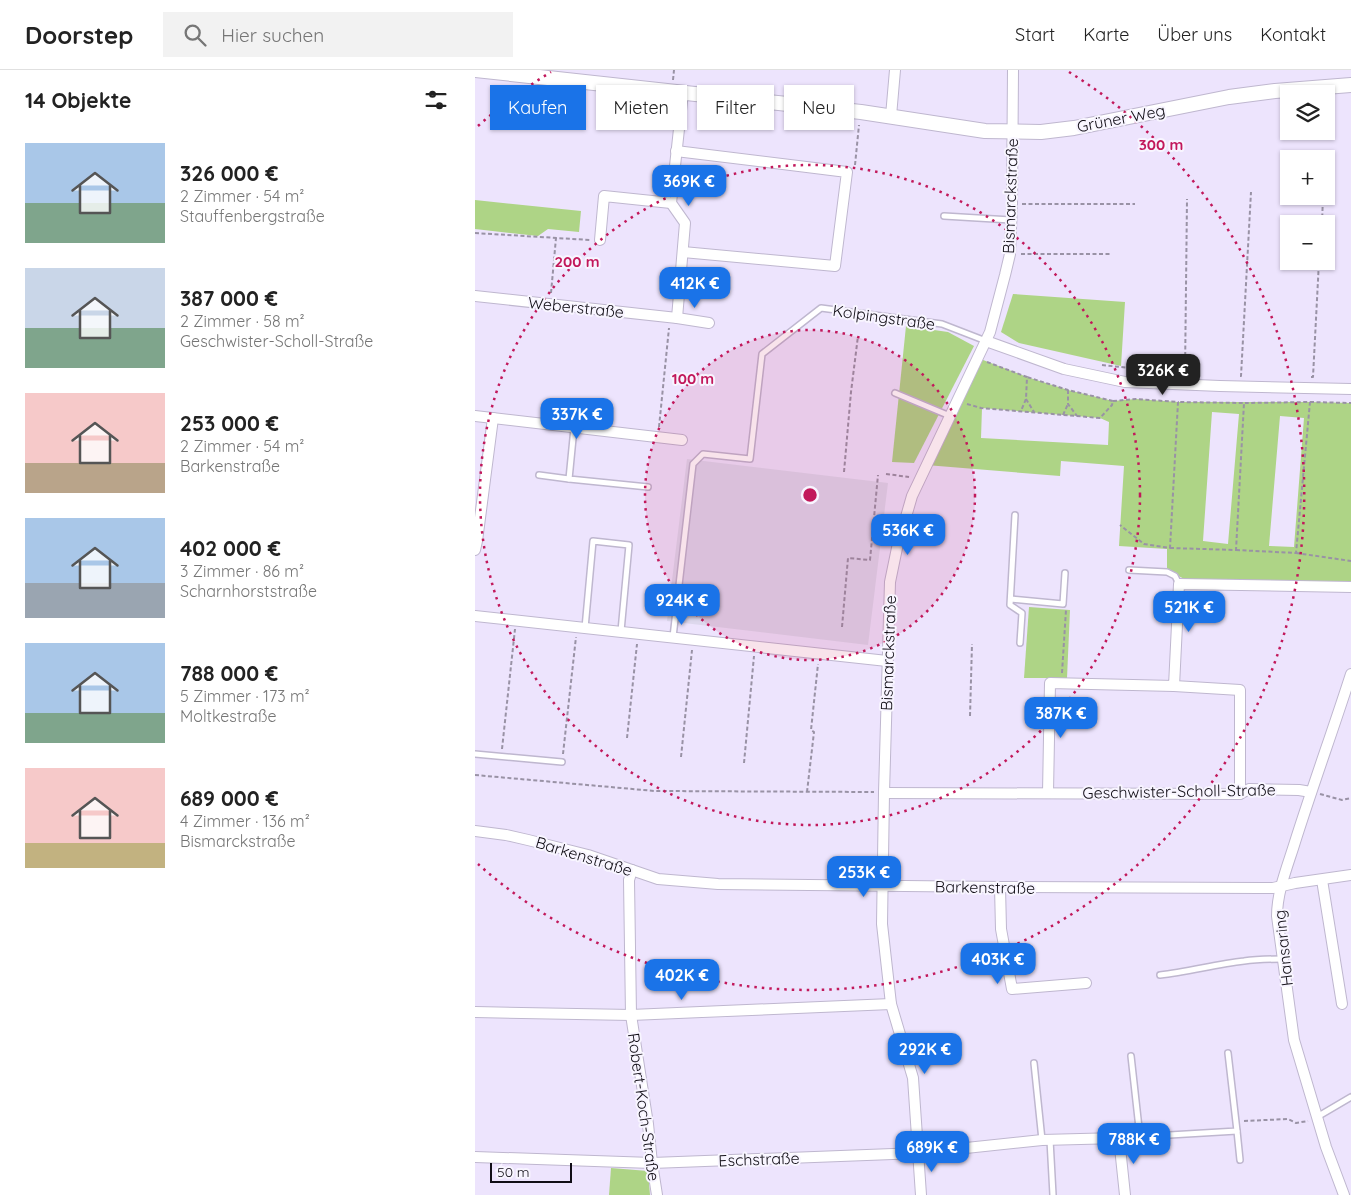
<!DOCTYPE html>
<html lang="de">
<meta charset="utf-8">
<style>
:root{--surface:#fff;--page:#f2f2f2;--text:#222;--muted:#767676;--line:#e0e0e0;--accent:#1a73e8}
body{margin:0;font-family:Quicksand,sans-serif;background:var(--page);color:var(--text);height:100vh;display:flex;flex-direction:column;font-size:19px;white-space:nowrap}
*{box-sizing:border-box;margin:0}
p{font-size:16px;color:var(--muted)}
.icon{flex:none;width:28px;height:28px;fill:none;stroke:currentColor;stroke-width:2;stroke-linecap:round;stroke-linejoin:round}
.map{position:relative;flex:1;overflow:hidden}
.side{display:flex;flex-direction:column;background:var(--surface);width:475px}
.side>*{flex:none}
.banner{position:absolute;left:15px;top:15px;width:475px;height:45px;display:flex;gap:10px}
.buttons{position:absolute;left:805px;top:15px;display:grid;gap:10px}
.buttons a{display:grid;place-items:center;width:55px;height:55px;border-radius:0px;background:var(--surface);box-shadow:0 1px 4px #0004;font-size:25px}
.scale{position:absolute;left:15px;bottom:12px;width:82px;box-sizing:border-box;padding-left:5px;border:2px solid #110e16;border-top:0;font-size:14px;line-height:18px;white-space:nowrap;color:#110e16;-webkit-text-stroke:4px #f8f5ff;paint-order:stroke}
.price{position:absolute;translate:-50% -42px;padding:0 11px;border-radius:10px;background:var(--accent);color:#fff;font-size:16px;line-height:32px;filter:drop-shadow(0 1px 2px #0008)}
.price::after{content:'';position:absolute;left:50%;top:30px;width:15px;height:11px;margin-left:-8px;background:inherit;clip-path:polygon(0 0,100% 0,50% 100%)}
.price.active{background:#222;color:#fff}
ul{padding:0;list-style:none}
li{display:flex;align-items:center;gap:15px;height:125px;padding:0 25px}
li span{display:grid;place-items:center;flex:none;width:140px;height:100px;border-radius:0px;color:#555}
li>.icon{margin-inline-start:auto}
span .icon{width:60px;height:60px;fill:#fffc;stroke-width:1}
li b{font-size:21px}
h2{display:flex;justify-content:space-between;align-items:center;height:60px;padding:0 25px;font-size:21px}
.pill{padding:0 18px;border-radius:0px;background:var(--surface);box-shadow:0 1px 4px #0004;font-size:18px;line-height:45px}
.pill.active{background:var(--accent);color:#fff}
header{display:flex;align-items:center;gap:30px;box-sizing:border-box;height:70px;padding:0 25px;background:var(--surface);border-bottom:1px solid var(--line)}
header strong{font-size:24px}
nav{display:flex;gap:28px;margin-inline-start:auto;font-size:18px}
.search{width:350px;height:45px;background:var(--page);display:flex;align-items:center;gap:12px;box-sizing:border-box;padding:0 18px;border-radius:0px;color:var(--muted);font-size:19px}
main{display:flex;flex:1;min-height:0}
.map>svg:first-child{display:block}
</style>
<header>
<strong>Doorstep</strong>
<div class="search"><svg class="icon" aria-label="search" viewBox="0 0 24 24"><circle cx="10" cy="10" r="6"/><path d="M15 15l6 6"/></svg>Hier suchen</div>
<nav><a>Start</a><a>Karte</a><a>Über uns</a><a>Kontakt</a></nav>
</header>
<main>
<section class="side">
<h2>14 Objekte<svg class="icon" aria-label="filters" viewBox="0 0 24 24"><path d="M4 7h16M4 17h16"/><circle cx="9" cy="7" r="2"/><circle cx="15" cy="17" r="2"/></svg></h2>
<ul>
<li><span style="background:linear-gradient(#a9c7e8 60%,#7fa58c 0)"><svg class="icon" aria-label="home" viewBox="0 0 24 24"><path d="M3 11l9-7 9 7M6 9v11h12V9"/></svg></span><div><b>326 000 €</b><p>2 Zimmer · 54 m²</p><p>Stauffenbergstraße</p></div></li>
<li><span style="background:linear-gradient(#c9d6e8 60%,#7fa58c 0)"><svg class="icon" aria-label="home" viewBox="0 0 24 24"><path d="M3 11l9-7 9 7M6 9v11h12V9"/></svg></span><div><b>387 000 €</b><p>2 Zimmer · 58 m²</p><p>Geschwister-Scholl-Straße</p></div></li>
<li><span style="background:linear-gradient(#f6c9c9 70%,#b9a48a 0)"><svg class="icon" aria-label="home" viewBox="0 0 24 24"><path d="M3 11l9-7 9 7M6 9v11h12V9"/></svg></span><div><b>253 000 €</b><p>2 Zimmer · 54 m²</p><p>Barkenstraße</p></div></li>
<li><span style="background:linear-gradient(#a9c7e8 65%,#9aa5b1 0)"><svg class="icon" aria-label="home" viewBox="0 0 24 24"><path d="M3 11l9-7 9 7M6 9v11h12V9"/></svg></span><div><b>402 000 €</b><p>3 Zimmer · 86 m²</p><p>Scharnhorststraße</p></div></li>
<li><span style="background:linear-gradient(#a9c7e8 70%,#7fa58c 0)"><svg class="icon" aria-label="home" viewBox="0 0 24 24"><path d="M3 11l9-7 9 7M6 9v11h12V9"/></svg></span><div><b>788 000 €</b><p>5 Zimmer · 173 m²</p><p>Moltkestraße</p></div></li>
<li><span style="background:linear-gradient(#f6c9c9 75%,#c2b280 0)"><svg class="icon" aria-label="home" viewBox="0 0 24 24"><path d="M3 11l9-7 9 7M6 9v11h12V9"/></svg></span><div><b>689 000 €</b><p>4 Zimmer · 136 m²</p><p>Bismarckstraße</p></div></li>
</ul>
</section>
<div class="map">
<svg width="876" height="1125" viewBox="0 0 876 1125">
<rect width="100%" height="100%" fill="#ede4fd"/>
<path fill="#ddd8ed" d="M212,389L413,413L393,575L192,551Z"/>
<g fill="#aed486" fill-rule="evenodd">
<path d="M0,130L106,141L104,162L73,159L63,166L0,159Z"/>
<path d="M538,224L650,232L646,296L544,273L526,262Z"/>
<path d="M431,256L473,262L499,276L439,393L417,392Z"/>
<path d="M503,288L552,307L593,320L638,331L661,329L703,332H835L876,333V517L717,513L692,500V479L644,476L649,396L586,391L585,406L451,395ZM507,338L625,348L634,352L633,375L506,368ZM737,342L764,344L753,474L728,471ZM805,346L829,348L819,477L794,476Z"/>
<path d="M554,537L595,540L592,608H549Z"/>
<path d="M136,1098L173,1101L175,1125H134Z"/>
</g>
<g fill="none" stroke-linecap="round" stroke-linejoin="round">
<defs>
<g id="service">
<path d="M469,146L536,150"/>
<path d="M420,323L475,346"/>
<path d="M99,358L94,409L173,417"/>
<path d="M64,405L94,409"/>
<path d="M540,445L535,535L547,543L545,573"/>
<path d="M654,500L692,502L700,506L704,514"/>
<path d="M536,529L588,534L590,503"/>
<path d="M110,558L118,471L154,475L146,561"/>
<path d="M198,567L218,394L228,384L275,389L287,284L346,238L467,254L511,271"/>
<path d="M0,684L87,692"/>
<path d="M685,905C713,902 741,894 769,891C782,889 795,889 808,889"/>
<path d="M656,986L665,1067"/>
<path d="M559,993L567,1070"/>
<path d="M842,1047L876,1027"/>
<path d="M762,1061L765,1090"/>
<path d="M644,1068L762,1061L753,983"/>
<path d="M575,1070L578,1125"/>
</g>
<g id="minor">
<path d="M416,46L420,0"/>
<path d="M201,81L372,102L360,196L208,182"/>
<path d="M125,170L129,126L196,133"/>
<path d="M0,226L202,248L234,253"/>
<path d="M202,248L210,153L196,133L208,22"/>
<path d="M511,271L589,299L650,312L745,316L876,319"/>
<path d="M0,346L207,370"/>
<path d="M0,480L2,471L18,348"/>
<path d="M0,546L412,591"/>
<path d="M699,616L765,620V724"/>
<path d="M409,723L765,724L774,719L824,720L836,722"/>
<path d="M573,723L575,613L699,616L704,514L876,517"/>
<path d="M0,761L31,765L53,770L113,785L183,809L243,814L525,817L785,818H798L820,813L876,805"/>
<path d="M157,800L154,810L156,945L173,1054L177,1093L182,1125"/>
<path d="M847,810L867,934"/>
<path d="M525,817L526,859L537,919L611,913"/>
<path d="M0,942L156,945L416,934"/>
<path d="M0,1087L177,1093L444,1083L567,1070L644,1068L650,1125"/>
<path d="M446,1125L438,1008L416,934L407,854L409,723L415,512L422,478L437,426L515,262L530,205L535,184L537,134L538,0"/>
<path d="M869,1125L851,1077L819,970L802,846C802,821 813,795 820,772C838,715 858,660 876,604"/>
</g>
<path id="tertiary" d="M0,0L386,42L510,61L566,62L599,58L754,27L800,21L876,15"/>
</defs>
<use href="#service" stroke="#bfb7cf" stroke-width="8"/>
<use href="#minor" stroke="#bfb7cf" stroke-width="12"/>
<use href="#tertiary" stroke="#bfb7cf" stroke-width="16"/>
<g stroke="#9992a5" stroke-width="2" stroke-dasharray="4 2.5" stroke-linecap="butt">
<path d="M198,10L199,0"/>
<path d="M380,95L384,55"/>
<path d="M547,134H660"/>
<path d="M847,154L848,126"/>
<path d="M0,163L115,170"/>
<path d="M546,184H636"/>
<path d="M76,223L81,168"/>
<path d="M512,292L552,307L551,329L546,341"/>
<path d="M627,295L692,302"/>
<path d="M709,303L710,304L712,129"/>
<path d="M765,306H766L776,122"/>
<path d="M836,307H838L844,191"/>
<path d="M593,320V334L602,346"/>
<path d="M551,329L559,342"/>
<path d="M638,331L661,329L703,332L695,478L669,474L645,455"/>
<path d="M835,332L876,333"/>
<path d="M492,334L506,338L625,348L637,335L638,331L593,320L552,307"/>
<path d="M588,345L593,334"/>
<path d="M184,357L194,258"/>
<path d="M369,402L376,322L383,266"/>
<path d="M411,404L434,407"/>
<path d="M695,478L761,480L769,333L703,332"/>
<path d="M761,480L821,483L835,332L770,333"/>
<path d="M821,483L876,491"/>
<path d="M367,557L373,488L395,490L403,405"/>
<path d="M587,603L591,540"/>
<path d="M495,646L497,574"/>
<path d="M152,668L162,574"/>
<path d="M27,679L40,559"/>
<path d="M88,684L101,567"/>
<path d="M206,687L217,580"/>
<path d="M269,693L279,586"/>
<path d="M0,705L180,721L399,722"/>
<path d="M332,722L339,662L336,660L343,594"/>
<path d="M845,724L867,730L876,728"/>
<path d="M769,1051L813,1049L821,1053L833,1051"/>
</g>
<use href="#service" stroke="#fff" stroke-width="5"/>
<use href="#minor" stroke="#fff" stroke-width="10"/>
<use href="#tertiary" stroke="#fff" stroke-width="14"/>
</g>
<circle cx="335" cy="425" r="165" fill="#c2185b" fill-opacity=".12"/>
<g fill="none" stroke="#c2185b" stroke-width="2.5" stroke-dasharray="2.5 5">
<circle cx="335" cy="425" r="165"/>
<circle cx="335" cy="425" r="330"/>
<path d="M3 56A496 496 0 0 1 76 2M594 2A496 496 0 1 1 3 794"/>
</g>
<g text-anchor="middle" stroke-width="4" stroke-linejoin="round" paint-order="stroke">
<g font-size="16" fill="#110e16" stroke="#f8f5ff">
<text transform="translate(646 48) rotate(-11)" y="6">Grüner Weg</text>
<text transform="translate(535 126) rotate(-88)" y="6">Bismarckstraße</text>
<text transform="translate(101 237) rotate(6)" y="6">Weberstraße</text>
<text transform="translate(409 247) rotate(8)" y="6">Kolpingstraße</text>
<text transform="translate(413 583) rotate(-88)" y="6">Bismarckstraße</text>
<text transform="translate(704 721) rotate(-1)" y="6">Geschwister-Scholl-Straße</text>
<text transform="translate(109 786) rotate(17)" y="6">Barkenstraße</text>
<text transform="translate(510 817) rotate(1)" y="6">Barkenstraße</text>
<text transform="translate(808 878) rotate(-96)" y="6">Hansaring</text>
<text transform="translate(169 1037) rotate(82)" y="6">Robert-Koch-Straße</text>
<text transform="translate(284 1089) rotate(-2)" y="6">Eschstraße</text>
</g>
</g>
<circle cx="335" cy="425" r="8" fill="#c2185b" stroke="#f8f5ff" stroke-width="2.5"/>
<g font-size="15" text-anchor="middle" font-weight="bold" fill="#c2185b" stroke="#f8f5ff" stroke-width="4" stroke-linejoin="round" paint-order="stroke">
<text x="686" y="80">300 m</text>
<text x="102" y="197">200 m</text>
<text x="218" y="314">100 m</text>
</g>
</svg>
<div class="buttons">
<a><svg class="icon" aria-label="layers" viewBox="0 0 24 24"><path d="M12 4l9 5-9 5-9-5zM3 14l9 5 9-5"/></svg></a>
<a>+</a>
<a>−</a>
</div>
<div class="scale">50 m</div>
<b class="price" style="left:214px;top:137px">369K €</b>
<b class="price" style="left:220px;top:239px">412K €</b>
<b class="price active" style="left:688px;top:326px">326K €</b>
<b class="price" style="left:102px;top:370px">337K €</b>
<b class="price" style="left:433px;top:486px">536K €</b>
<b class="price" style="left:207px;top:556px">924K €</b>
<b class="price" style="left:714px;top:563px">521K €</b>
<b class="price" style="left:586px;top:669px">387K €</b>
<b class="price" style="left:389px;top:828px">253K €</b>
<b class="price" style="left:523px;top:915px">403K €</b>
<b class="price" style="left:207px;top:931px">402K €</b>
<b class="price" style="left:450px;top:1005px">292K €</b>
<b class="price" style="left:659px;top:1095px">788K €</b>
<b class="price" style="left:457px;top:1103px">689K €</b>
<div class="banner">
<a class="pill active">Kaufen</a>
<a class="pill">Mieten</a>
<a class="pill">Filter</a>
<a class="pill">Neu</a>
</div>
</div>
</main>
